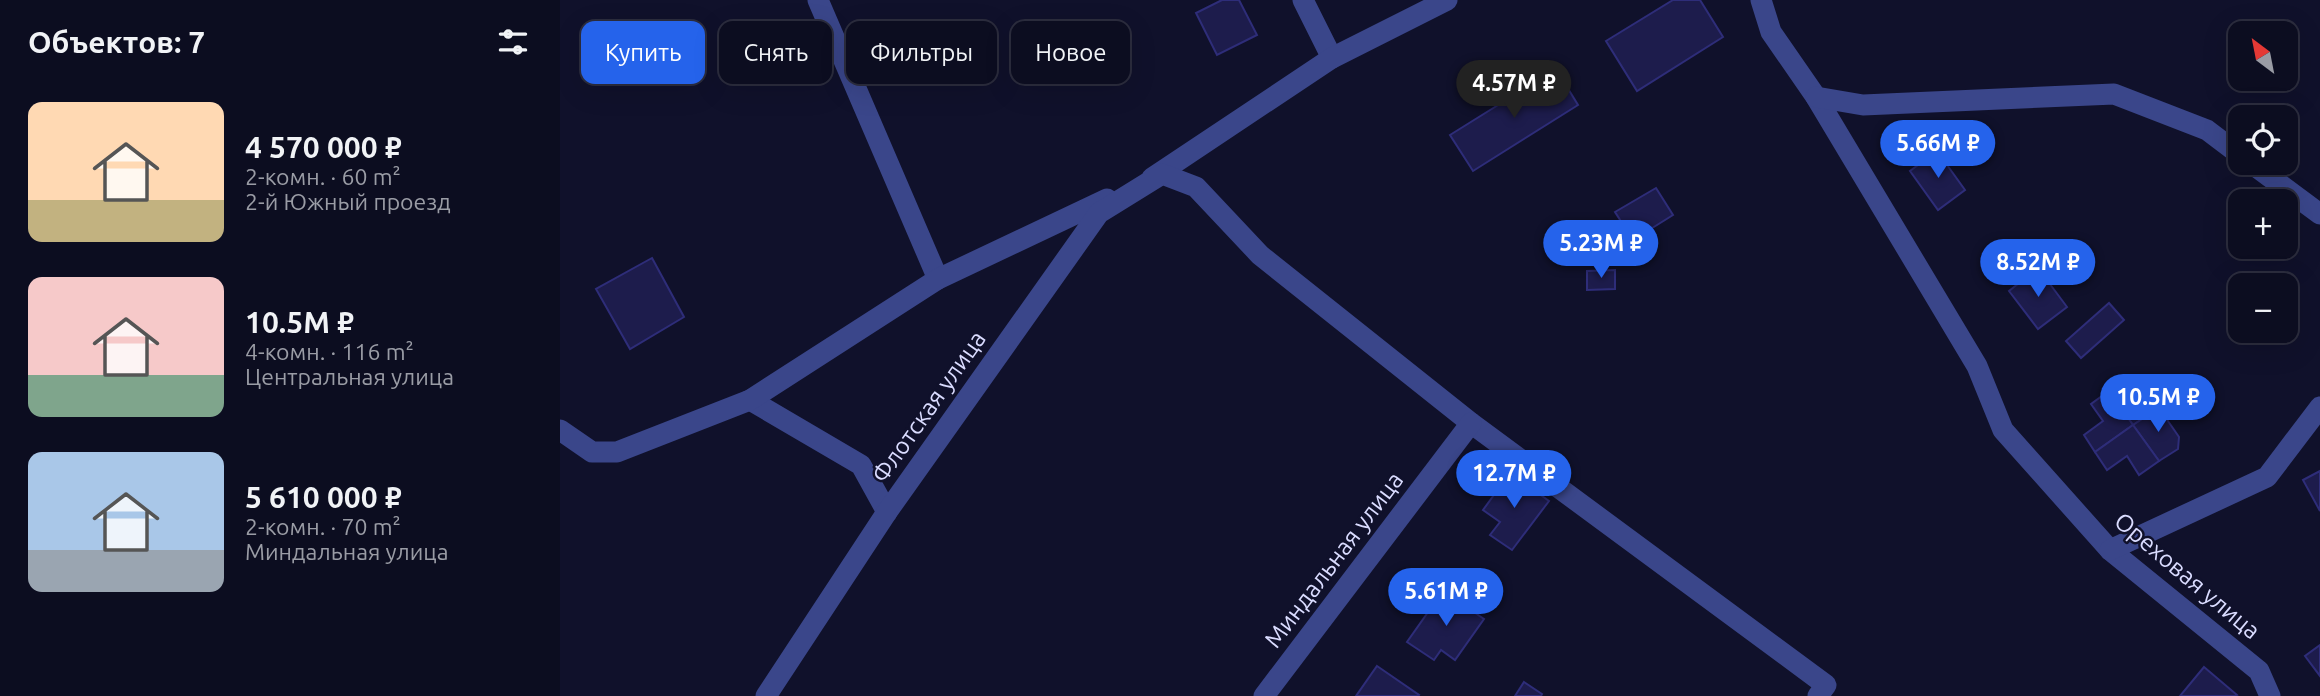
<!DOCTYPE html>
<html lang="ru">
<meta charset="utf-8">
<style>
:root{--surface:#0c0d20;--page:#151629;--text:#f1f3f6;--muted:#9a9ca5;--line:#2c2d3e;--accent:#2563eb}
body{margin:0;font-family:Ubuntu,sans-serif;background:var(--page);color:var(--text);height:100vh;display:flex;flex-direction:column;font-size:26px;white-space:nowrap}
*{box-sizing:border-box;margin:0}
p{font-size:23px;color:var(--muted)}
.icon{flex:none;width:38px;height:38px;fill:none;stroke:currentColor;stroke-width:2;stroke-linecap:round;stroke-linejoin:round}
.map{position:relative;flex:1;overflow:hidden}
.sheet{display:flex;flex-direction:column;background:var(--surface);width:560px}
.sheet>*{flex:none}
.top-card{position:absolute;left:21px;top:21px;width:665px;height:63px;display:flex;gap:14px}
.needle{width:46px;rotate:328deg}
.controls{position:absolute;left:1668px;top:21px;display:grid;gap:14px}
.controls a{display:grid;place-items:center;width:70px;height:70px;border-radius:14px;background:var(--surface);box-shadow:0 7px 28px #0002,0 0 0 2px var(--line);font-size:35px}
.price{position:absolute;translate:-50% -60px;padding:0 16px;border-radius:24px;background:var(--accent);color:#fff;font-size:23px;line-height:46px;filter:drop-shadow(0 2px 4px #0008)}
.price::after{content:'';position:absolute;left:50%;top:42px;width:21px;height:16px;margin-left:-10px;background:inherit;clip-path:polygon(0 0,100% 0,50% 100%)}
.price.on{background:#222;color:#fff}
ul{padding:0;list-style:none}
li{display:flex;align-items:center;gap:21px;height:175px;padding:0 28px}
li span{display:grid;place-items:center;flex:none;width:196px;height:140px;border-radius:14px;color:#555}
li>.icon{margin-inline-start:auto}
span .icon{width:84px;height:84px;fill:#fffc;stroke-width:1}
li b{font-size:30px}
h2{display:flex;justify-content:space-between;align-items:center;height:84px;padding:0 28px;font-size:30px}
.chip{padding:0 24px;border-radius:14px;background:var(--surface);box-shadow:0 7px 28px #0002,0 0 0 2px var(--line);font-size:24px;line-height:63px}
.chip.on{background:var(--accent);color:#fff}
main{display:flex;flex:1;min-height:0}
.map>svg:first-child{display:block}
</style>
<main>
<section class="sheet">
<h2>Объектов: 7<svg class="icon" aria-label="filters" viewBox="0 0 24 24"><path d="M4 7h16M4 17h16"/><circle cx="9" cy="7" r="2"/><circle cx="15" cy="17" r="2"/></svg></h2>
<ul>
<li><span style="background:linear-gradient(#ffd9b3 70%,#c2b280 0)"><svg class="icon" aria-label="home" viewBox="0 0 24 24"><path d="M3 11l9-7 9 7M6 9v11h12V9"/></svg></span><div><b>4 570 000 ₽</b><p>2-комн. · 60 m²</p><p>2-й Южный проезд</p></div></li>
<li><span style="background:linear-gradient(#f6c9c9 70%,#7fa58c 0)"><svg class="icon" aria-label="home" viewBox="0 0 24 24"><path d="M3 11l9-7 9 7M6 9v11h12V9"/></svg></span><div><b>10.5M ₽</b><p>4-комн. · 116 m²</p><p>Центральная улица</p></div></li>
<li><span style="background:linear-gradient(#a9c7e8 70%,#9aa5b1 0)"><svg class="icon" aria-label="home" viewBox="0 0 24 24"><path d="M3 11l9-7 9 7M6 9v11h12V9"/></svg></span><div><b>5 610 000 ₽</b><p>2-комн. · 70 m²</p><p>Миндальная улица</p></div></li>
</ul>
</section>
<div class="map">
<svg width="1760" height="696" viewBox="0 0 1760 696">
<rect width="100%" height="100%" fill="#10112b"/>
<g fill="#1d1c4c" stroke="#2e2d79" stroke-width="2">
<path d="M662,0H679L697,35L657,55L636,13Z"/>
<path d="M1113,0H1140L1163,37L1077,91L1046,41Z"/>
<path d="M996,69L1018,105L913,171L890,135Z"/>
<path d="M1377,151L1405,190L1378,210L1350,171Z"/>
<path d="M1096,188L1113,215L1073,240L1055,212Z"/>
<path d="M92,258L124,317L70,349L36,289Z"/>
<path d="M1478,268L1507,307L1478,329L1449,291Z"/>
<path d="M1055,270V289L1027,290V271Z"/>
<path d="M1549,303L1564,320L1521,358L1506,341Z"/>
<path d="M1569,377L1579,380L1599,408L1573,425L1549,391Z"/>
<path d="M1549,391L1573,425L1535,452L1524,435L1543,421L1531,404Z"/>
<path d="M1599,408L1619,437L1618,449L1599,461L1573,425Z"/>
<path d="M1573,425L1599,461L1579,475L1567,456L1547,470L1535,452Z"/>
<path d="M1760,471V511L1743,480Z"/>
<path d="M950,473L989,501L952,550L930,535L940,522L923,510Z"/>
<path d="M883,591L924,619L895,660L881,650L874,660L847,642Z"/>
<path d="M1760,645V676L1745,656Z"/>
<path d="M817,666L859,695L858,696H796Z"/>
<path d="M1644,667L1677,695L1675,696H1620Z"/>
<path d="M964,682L982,694L981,696H955Z"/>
</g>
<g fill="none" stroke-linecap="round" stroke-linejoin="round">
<g stroke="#3a468a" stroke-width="21">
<path d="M258,0L378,279"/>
<path d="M743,0L772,58"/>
<path d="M1201,0L1211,32L1256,97L1417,366L1443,430L1550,550L1699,671L1710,696"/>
<path d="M1256,97L1303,105L1554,94L1647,130L1680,155"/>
<path d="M1691,163L1760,214"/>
<path d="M592,178L772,58L887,0"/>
<path d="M190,400L301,465L327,512"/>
<path d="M0,430L32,452H57L190,400L378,279L547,199"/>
<path d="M1550,550L1707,477L1760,407"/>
<path d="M206,696L327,512L539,213L602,174L636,187L700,255L911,423L1266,685L1258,696"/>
<path d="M704,696L911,423"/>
</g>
</g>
<g text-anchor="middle" stroke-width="5" stroke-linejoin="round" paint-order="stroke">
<g font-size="24" fill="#dadcff" stroke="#10112b">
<text transform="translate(369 407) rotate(-55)" y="8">Флотская улица</text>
<text transform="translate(774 560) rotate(-53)" y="8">Миндальная улица</text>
<text transform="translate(1627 576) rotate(40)" y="8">Ореховая улица</text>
</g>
</g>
</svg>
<div class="controls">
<a><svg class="needle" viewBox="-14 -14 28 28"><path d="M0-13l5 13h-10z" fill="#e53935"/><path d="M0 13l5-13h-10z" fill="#9a9ca5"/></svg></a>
<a><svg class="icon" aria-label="locate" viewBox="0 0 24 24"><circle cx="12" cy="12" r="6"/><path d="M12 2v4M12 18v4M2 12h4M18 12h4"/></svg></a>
<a>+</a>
<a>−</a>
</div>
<b class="price on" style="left:954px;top:120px">4.57M ₽</b>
<b class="price" style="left:1378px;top:180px">5.66M ₽</b>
<b class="price" style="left:1041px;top:280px">5.23M ₽</b>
<b class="price" style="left:1478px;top:299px">8.52M ₽</b>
<b class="price" style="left:1598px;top:434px">10.5M ₽</b>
<b class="price" style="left:954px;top:510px">12.7M ₽</b>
<b class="price" style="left:886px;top:628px">5.61M ₽</b>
<div class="top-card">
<a class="chip on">Купить</a>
<a class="chip">Снять</a>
<a class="chip">Фильтры</a>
<a class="chip">Новое</a>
</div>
</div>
</main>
